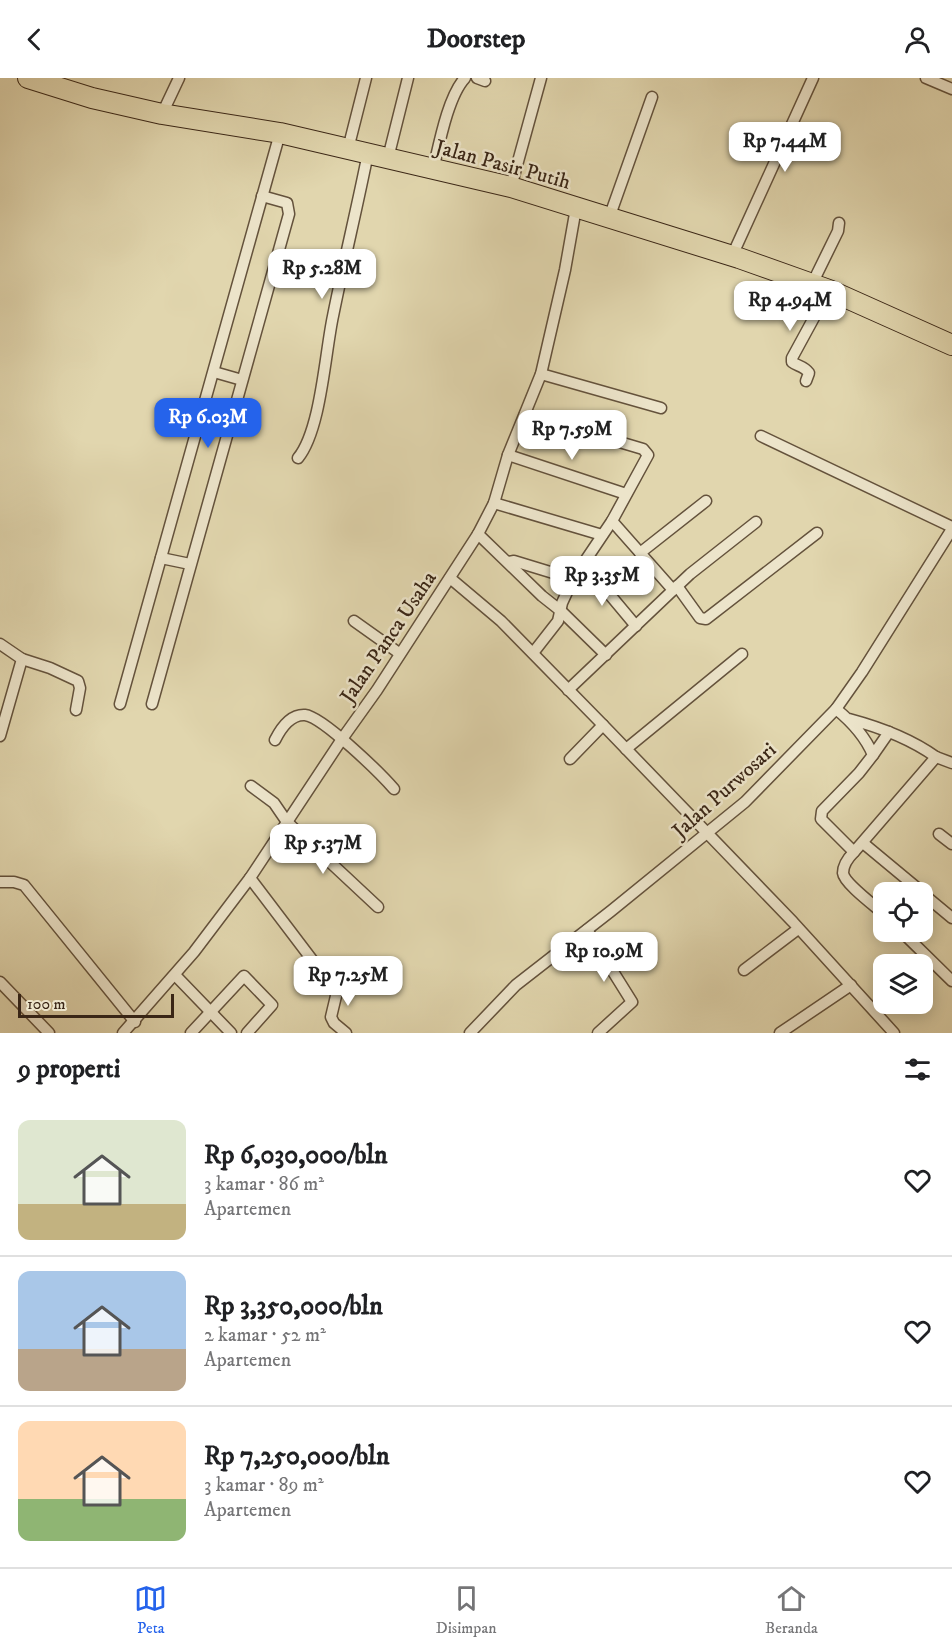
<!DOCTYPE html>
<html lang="id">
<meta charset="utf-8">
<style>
:root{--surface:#fff;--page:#f2f2f2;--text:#202124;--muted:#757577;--line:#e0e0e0;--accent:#2563eb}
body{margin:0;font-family:"IM FELL DW Pica",serif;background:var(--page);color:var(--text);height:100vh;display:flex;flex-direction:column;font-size:22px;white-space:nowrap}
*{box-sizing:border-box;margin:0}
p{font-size:20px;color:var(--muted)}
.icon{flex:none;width:33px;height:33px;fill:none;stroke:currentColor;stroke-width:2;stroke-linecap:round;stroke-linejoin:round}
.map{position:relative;height:955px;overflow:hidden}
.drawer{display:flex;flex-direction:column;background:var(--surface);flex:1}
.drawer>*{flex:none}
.fabs{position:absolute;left:873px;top:804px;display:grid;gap:12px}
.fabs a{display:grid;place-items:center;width:60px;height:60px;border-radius:12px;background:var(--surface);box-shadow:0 3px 15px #0003;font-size:30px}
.scale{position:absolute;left:18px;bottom:15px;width:156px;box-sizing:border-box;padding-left:6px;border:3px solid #3a2616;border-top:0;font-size:16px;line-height:21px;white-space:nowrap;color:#3a2616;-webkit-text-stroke:4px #ece4ca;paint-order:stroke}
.price{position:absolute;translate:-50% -51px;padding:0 14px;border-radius:12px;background:#fff;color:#222;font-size:20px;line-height:39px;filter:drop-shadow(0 2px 3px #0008)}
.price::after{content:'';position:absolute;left:50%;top:36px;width:18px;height:14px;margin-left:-9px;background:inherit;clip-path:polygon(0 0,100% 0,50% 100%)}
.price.on{background:var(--accent);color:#fff}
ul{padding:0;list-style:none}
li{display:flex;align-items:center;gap:18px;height:150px;padding:0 18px}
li+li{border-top:2px solid var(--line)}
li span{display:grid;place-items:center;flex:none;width:168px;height:120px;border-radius:12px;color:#555}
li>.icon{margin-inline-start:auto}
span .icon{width:72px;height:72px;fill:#fffc;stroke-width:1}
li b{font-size:26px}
h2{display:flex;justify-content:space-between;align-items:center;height:72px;padding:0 18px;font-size:26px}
header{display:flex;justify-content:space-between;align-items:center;height:78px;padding:0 18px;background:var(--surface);font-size:27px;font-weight:700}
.dock{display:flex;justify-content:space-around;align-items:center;height:84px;border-top:2px solid var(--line);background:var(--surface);font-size:16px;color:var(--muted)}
.dock a{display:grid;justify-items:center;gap:3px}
.dock .on{color:var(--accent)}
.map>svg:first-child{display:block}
</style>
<header><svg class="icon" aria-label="back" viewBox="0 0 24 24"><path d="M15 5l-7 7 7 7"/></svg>Doorstep<svg class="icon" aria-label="person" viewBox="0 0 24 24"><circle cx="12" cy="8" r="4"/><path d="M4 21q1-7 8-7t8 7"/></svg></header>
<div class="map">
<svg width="952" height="955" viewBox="0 0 952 955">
<rect width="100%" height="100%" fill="#e1d6ae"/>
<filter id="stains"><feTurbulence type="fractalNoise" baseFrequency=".00333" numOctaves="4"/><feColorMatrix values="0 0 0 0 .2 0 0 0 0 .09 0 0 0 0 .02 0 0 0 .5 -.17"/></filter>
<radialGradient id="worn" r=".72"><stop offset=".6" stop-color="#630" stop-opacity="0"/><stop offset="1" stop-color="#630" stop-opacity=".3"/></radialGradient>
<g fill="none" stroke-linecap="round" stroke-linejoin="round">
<defs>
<g id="street">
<path d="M477,0L485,3"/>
<path d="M926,0L952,11"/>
<path d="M162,36L179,0"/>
<path d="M348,71L366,0"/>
<path d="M388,80L408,0"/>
<path d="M433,92C439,67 448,18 465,0"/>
<path d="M511,109L541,0"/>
<path d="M609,140L652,19"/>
<path d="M732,178L813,0"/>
<path d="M812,206L838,153L839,145"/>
<path d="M214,294L242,302"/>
<path d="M541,296L661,330"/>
<path d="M806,303L809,295C804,288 797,288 792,284V280L829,212"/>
<path d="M525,336L643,371L648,377L612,443L573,501L562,525L558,543L533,575"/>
<path d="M761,358L952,449"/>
<path d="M508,377L626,416"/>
<path d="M298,380C321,352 325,275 333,238C344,183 357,130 368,75"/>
<path d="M494,425L602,457"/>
<path d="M612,443L673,512"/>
<path d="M478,456L542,518L561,533L606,577"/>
<path d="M640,475L706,423"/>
<path d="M161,480L190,486"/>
<path d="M508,484L514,483L573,501L595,499L636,548"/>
<path d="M450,500L501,543L603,647L793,844L894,955"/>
<path d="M677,508L700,540L706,541L817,455"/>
<path d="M354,543L399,575"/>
<path d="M0,566L22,581L0,658"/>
<path d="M22,581L50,590L78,603L80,610L76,632"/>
<path d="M568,612L690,496L756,444"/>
<path d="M120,626L280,55"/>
<path d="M152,626L289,136L287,125L262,118"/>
<path d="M836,631C852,644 865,658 873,677L859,695L822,733L821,741L854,774L936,679C911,661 879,649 849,641"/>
<path d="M275,662C281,650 290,636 305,637C323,639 381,696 394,711"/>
<path d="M626,671L742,576"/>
<path d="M873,677L889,654"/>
<path d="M936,679L952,685"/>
<path d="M570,681L603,647"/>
<path d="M251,708L274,725L287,744L378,829"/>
<path d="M939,756L952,766"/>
<path d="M863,765L922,814"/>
<path d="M854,774C849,779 843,787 843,795C844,805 875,828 884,836"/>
<path d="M250,800L335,912L336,918L331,939L334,945L346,955"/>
<path d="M0,804H14L24,807L135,944"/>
<path d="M922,815L952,840"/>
<path d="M587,852L632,924L598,955"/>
<path d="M902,854L952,903"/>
<path d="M744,892L798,851"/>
<path d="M175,897L231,955"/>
<path d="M0,904L49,955"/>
<path d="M123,955L194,874L250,800L342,661L377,612L478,456L494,425L508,377L541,296L565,192L576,130"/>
<path d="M191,955L244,898L272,927L247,955"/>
<path d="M470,955L516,907L611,833L745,724L836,631L862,594L952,451"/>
<path d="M780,955L851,907"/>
</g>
<path id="highway" d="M28,0L92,20L162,36L280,55L511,109L739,180L829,212L952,267"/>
</defs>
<use href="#street" stroke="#64523c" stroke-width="13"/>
<use href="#highway" stroke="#3a2616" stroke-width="22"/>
<use href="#street" stroke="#ece4ca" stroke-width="10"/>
<use href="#highway" stroke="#e1d6ae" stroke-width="20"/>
</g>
<g text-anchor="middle" stroke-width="5" stroke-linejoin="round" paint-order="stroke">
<g font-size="21" fill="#3a2616" stroke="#ece4ca">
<text transform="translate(503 86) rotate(15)" y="7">Jalan Pasir Putih</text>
<text transform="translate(388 559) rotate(-56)" y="7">Jalan Panca Usaha</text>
<text transform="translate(724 712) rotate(-42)" y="7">Jalan Purwosari</text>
</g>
</g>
<rect width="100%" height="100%" filter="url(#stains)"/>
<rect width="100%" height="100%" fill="url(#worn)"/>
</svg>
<div class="fabs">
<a><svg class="icon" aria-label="locate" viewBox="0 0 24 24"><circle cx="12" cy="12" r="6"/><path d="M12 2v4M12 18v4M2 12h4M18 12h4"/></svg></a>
<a><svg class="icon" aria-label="layers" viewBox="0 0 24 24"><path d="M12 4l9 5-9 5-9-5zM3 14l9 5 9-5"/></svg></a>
</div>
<div class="scale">100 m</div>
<b class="price" style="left:785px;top:95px">Rp 7.44M</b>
<b class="price" style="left:322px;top:222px">Rp 5.28M</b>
<b class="price" style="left:790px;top:254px">Rp 4.94M</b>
<b class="price on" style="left:208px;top:371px">Rp 6.03M</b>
<b class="price" style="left:572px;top:383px">Rp 7.59M</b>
<b class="price" style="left:602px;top:529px">Rp 3.35M</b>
<b class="price" style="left:323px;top:797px">Rp 5.37M</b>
<b class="price" style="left:604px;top:905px">Rp 10.9M</b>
<b class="price" style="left:348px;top:929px">Rp 7.25M</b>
</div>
<section class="drawer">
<h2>9 properti<svg class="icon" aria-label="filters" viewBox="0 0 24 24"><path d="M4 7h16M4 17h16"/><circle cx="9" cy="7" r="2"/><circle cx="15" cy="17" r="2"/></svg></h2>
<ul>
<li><span style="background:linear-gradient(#dfe7d0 70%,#c2b280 0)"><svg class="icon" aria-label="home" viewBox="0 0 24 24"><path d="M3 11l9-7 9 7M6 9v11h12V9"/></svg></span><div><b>Rp 6,030,000/bln</b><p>3 kamar · 86 m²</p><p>Apartemen</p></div><svg class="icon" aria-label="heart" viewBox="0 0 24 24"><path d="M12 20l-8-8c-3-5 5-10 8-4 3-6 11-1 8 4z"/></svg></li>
<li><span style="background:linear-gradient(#a9c7e8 65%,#b9a48a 0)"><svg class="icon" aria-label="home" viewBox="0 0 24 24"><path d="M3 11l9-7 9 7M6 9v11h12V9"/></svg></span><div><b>Rp 3,350,000/bln</b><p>2 kamar · 52 m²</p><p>Apartemen</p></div><svg class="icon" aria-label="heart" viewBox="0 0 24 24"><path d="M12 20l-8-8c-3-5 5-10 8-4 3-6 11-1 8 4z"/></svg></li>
<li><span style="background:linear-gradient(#ffd9b3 65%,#8fb573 0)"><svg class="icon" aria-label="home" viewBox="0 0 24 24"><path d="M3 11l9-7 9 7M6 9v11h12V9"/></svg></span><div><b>Rp 7,250,000/bln</b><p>3 kamar · 89 m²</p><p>Apartemen</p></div><svg class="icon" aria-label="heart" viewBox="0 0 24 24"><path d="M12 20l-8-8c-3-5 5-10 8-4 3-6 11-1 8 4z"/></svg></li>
</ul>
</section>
<nav class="dock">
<a class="on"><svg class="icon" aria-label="map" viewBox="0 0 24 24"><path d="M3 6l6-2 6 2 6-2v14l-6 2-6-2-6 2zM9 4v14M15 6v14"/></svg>Peta</a>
<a><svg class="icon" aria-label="saved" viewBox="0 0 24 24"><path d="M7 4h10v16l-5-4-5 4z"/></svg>Disimpan</a>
<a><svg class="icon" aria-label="home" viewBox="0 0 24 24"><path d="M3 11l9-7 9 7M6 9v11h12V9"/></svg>Beranda</a>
</nav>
